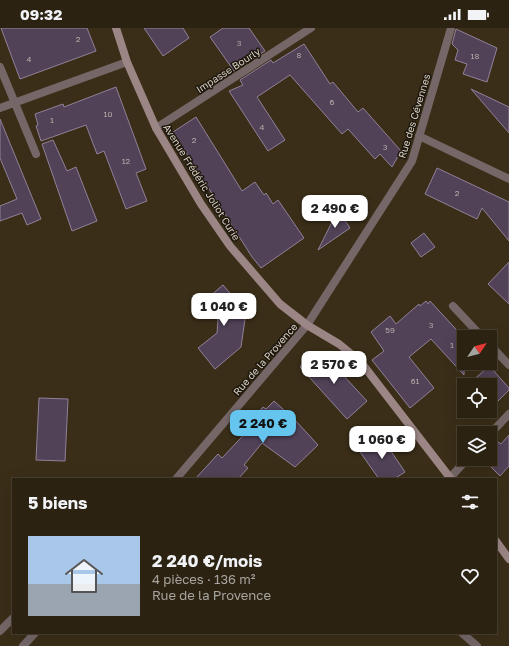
<!DOCTYPE html>
<html lang="fr">
<meta charset="utf-8">
<style>
:root{--surface:#2c2212;--page:#342a1b;--text:#f1f3f6;--muted:#a6a49f;--line:#483f32;--accent:#65c5ee}
body{margin:0;font-family:"Golos Text",sans-serif;background:var(--page);color:var(--text);height:100vh;display:flex;flex-direction:column;font-size:15px;white-space:nowrap}
*{box-sizing:border-box;margin:0}
p{font-size:13px;color:var(--muted)}
.icon{flex:none;width:22px;height:22px;fill:none;stroke:currentColor;stroke-width:2;stroke-linecap:round;stroke-linejoin:round}
.map{position:relative;flex:1;overflow:hidden}
.sheet{position:absolute;left:12px;top:450px;width:485px;height:156px;display:flex;flex-direction:column;background:var(--surface);border-radius:0px;box-shadow:0 4px 16px #0002,0 0 0 1px var(--line)}
.sheet>*{flex:none}
.needle{width:26px;rotate:55deg}
.controls{position:absolute;left:457px;top:302px;display:grid;gap:8px}
.controls a{display:grid;place-items:center;width:40px;height:40px;border-radius:0px;background:var(--surface);box-shadow:0 4px 16px #0002,0 0 0 1px var(--line);font-size:20px}
.price{position:absolute;translate:-50% -34px;padding:0 9px;border-radius:8px;background:#fff;color:#222;font-size:13px;line-height:26px;filter:drop-shadow(0 1px 2px #0008)}
.price::after{content:'';position:absolute;left:50%;top:24px;width:12px;height:9px;margin-left:-6px;background:inherit;clip-path:polygon(0 0,100% 0,50% 100%)}
.price.active{background:var(--accent);color:#111}
ul{padding:0;list-style:none}
li{display:flex;align-items:center;gap:12px;height:100px;padding:0 16px}
li span{display:grid;place-items:center;flex:none;width:112px;height:80px;border-radius:0px;color:#555}
li>.icon{margin-inline-start:auto}
span .icon{width:48px;height:48px;fill:#fffc;stroke-width:1}
li b{font-size:17px}
h2{display:flex;justify-content:space-between;align-items:center;height:48px;padding:0 16px;font-size:17px}
.status{display:flex;justify-content:space-between;align-items:center;height:28px;padding:0 20px;background:var(--surface);direction:ltr}
.status svg{height:11px;fill:currentColor}
.map>svg:first-child{display:block}
</style>
<div class="status"><b>09:32</b><svg viewBox="0 0 49 12"><path d="M0 12V9h3v3zM5 12V6h3v6zM10 12V3h3v9zM15 12V0h3v12zM26 1h20v11H26zM47 4h2v5h-2z"/></svg></div>
<div class="map">
<svg width="509" height="618" viewBox="0 0 509 618">
<rect width="100%" height="100%" fill="#3a2e18"/>
<g fill="#514257" stroke="#918199">
<path d="M1,0H87L96,23L20,51Z"/>
<path d="M144,0H183L189,10L163,28Z"/>
<path d="M223,0H249L265,23L234,43L210,9Z"/>
<path d="M456,1L497,20L487,54L463,46L467,36L455,32L458,22L452,16Z"/>
<path d="M304,16L330,56L333,54L358,84L363,80L401,123L392,139L380,126L375,131L348,101L342,106L290,47L257,69L285,112L268,123L229,63L243,57L240,52L271,32L273,35Z"/>
<path d="M116,59L146,141L136,145L147,173L126,181L104,123L97,126L86,97L41,113L36,98L38,97L35,86L63,76L64,79Z"/>
<path d="M471,61L509,79V105Z"/>
<path d="M196,89L242,163L255,154L264,167L266,165L273,176L278,172L304,210L261,240L252,229L173,104Z"/>
<path d="M0,91L41,191L27,197L22,185L0,193V178L17,171L0,130Z"/>
<path d="M53,112L67,143L76,139L97,193L72,203L42,116Z"/>
<path d="M437,140L509,174V213L482,180L477,191L425,166Z"/>
<path d="M338,182L350,200L318,222Z"/>
<path d="M424,205L435,219L421,229L411,215Z"/>
<path d="M509,234V276L488,256Z"/>
<path d="M223,257L246,284L241,319L215,341L198,320L217,305L218,292L203,274Z"/>
<path d="M426,273L428,276L430,273L464,310V347L431,311L409,329L434,360L410,380L372,332L384,323L371,304L390,288L396,296L419,276L420,278Z"/>
<path d="M317,328L330,333L367,373L347,391L300,339L307,330Z"/>
<path d="M486,341H492L509,360V362L495,376L491,371L490,372V357H473L471,354Z"/>
<path d="M39,370L68,371L65,433L36,432Z"/>
<path d="M274,373L295,392L318,417L295,439L262,415L244,437L248,440L238,451H195L218,426L222,430L254,396L250,393L263,379L266,381Z"/>
<path d="M509,407V438L500,448L483,431H490V423L498,414L501,416Z"/>
<path d="M382,410L405,444L394,451H379L358,421L371,412L374,416Z"/>
</g>
<g fill="none" stroke-linecap="round" stroke-linejoin="round">
<path stroke="#756767" stroke-width="8" d="M0,603L13,590"/>
<g stroke="#756767" stroke-width="8">
<path d="M0,39L36,126"/>
<path d="M0,80L127,34"/>
<path d="M156,100L311,0"/>
<path d="M419,108L509,151"/>
<path d="M453,278L482,309"/>
<path d="M490,317L509,337"/>
<path d="M490,406L509,386"/>
<path d="M176,451L307,297L412,133L451,0"/>
<path d="M449,451L467,431"/>
<path d="M462,605L477,618"/>
<path d="M23,618L35,605"/>
</g>
<g stroke="#9c8685" stroke-width="8">
<path d="M116,0L127,34L156,100L201,176L230,218L280,276L307,297L339,316L360,333L451,451"/>
<path d="M496,513L509,531"/>
</g>
</g>
<g text-anchor="middle" stroke-width="3" stroke-linejoin="round" paint-order="stroke">
<g font-size="8" fill="#b7aea9">
<text x="78" y="14">2</text>
<text x="239" y="18">3</text>
<text x="299" y="30">8</text>
<text x="475" y="31">18</text>
<text x="29" y="34">4</text>
<text x="332" y="77">6</text>
<text x="108" y="89">10</text>
<text x="52" y="95">1</text>
<text x="262" y="102">4</text>
<text x="194" y="115">2</text>
<text x="385" y="122">3</text>
<text x="126" y="136">12</text>
<text x="457" y="168">2</text>
<text x="431" y="300">3</text>
<text x="390" y="305">59</text>
<text x="452" y="320">1</text>
<text x="415" y="356">61</text>
</g>
<g font-size="10" fill="#d9d2c4" stroke="#1d170e">
<text transform="translate(228 42) rotate(-33)" y="4">Impasse Bourly</text>
<text transform="translate(414 88) rotate(-73)" y="4">Rue des Cévennes</text>
<text transform="translate(202 154) rotate(58)" y="4">Avenue Frédéric Joliot Curie</text>
<text transform="translate(265 331) rotate(-49)" y="4">Rue de la Provence</text>
</g>
</g>
</svg>
<div class="controls">
<a><svg class="needle" viewBox="-14 -14 28 28"><path d="M0-13l5 13h-10z" fill="#e53935"/><path d="M0 13l5-13h-10z" fill="#a6a49f"/></svg></a>
<a><svg class="icon" aria-label="locate" viewBox="0 0 24 24"><circle cx="12" cy="12" r="6"/><path d="M12 2v4M12 18v4M2 12h4M18 12h4"/></svg></a>
<a><svg class="icon" aria-label="layers" viewBox="0 0 24 24"><path d="M12 4l9 5-9 5-9-5zM3 14l9 5 9-5"/></svg></a>
</div>
<b class="price" style="left:335px;top:201px">2 490 €</b>
<b class="price" style="left:224px;top:299px">1 040 €</b>
<b class="price" style="left:334px;top:357px">2 570 €</b>
<b class="price active" style="left:263px;top:416px">2 240 €</b>
<b class="price" style="left:382px;top:432px">1 060 €</b>
<section class="sheet">
<h2>5 biens<svg class="icon" aria-label="filters" viewBox="0 0 24 24"><path d="M4 7h16M4 17h16"/><circle cx="9" cy="7" r="2"/><circle cx="15" cy="17" r="2"/></svg></h2>
<ul>
<li><span style="background:linear-gradient(#a9c7e8 60%,#9aa5b1 0)"><svg class="icon" aria-label="home" viewBox="0 0 24 24"><path d="M3 11l9-7 9 7M6 9v11h12V9"/></svg></span><div><b>2 240 €/mois</b><p>4 pièces · 136 m²</p><p>Rue de la Provence</p></div><svg class="icon" aria-label="heart" viewBox="0 0 24 24"><path d="M12 20l-8-8c-3-5 5-10 8-4 3-6 11-1 8 4z"/></svg></li>
</ul>
</section>
</div>
